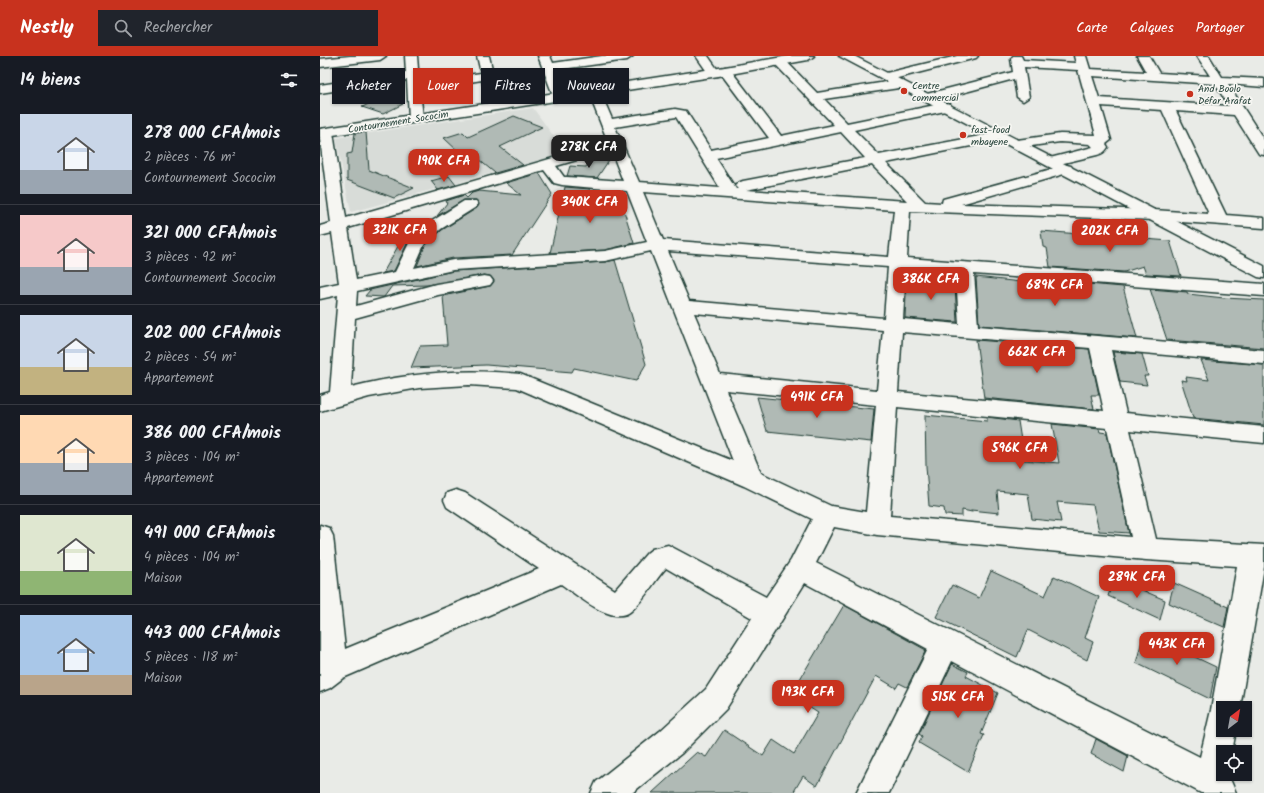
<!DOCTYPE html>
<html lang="fr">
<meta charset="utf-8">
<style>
:root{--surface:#171b24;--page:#20242c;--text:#f1f3f6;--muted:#9ea1a6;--line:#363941;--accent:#c8321e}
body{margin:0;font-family:Kalam,sans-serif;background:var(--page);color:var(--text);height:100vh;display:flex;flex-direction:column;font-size:15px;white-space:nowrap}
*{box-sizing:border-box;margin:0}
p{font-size:13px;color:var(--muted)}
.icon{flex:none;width:22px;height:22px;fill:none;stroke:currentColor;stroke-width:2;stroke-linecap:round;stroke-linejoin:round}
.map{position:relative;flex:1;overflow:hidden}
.sheet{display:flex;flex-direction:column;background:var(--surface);width:320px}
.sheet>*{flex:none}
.banner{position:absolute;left:12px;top:12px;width:380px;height:36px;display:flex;gap:8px}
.needle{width:26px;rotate:31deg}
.fabs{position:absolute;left:896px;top:645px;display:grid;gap:8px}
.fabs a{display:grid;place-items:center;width:36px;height:36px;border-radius:0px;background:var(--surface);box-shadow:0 1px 3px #0004;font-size:20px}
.price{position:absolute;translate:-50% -34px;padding:0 9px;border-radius:8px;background:var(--accent);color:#fff;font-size:13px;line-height:26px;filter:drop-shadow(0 1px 2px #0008)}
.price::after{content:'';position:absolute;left:50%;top:24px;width:12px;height:9px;margin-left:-6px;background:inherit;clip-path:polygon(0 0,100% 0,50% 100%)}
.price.selected{background:#222;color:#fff}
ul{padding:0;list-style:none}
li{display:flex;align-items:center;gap:12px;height:100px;padding:0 20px}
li+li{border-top:1px solid var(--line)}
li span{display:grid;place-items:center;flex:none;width:112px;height:80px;border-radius:0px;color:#555}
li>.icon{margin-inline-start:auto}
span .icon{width:48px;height:48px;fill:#fffc;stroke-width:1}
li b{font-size:17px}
h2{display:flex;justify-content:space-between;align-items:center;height:48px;padding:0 20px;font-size:17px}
.tag{padding:0 14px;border-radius:0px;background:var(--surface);box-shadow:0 1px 3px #0004;font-size:14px;line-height:36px}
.tag.selected{background:var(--accent);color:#fff}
header{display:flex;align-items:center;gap:24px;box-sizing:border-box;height:56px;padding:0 20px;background:var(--accent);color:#fff}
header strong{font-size:19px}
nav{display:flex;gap:22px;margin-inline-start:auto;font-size:14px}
.search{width:280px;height:36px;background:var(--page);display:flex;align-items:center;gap:10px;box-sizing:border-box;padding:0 14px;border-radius:0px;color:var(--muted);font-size:15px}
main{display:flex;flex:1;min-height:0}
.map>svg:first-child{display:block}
</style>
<header>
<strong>Nestly</strong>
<div class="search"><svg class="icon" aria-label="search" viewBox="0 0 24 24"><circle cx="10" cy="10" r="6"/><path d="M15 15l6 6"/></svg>Rechercher</div>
<nav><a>Carte</a><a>Calques</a><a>Partager</a></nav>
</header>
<main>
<section class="sheet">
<h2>14 biens<svg class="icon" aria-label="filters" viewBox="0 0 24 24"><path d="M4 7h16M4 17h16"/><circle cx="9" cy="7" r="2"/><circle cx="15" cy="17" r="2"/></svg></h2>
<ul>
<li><span style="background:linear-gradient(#c9d6e8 70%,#9aa5b1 0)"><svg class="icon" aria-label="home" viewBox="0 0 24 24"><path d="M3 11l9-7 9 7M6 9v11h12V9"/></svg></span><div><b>278 000 CFA/mois</b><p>2 pièces · 76 m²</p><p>Contournement Sococim</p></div></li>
<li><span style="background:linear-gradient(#f6c9c9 65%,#9aa5b1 0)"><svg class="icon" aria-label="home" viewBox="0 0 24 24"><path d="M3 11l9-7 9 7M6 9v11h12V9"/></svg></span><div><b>321 000 CFA/mois</b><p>3 pièces · 92 m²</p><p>Contournement Sococim</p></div></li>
<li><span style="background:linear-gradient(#c9d6e8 65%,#c2b280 0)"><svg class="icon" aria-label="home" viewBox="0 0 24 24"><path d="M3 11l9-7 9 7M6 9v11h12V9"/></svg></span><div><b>202 000 CFA/mois</b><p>2 pièces · 54 m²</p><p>Appartement</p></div></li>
<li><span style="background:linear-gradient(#ffd9b3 60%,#9aa5b1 0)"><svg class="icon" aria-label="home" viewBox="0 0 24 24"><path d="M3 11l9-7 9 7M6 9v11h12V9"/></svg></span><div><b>386 000 CFA/mois</b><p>3 pièces · 104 m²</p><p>Appartement</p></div></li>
<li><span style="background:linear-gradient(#dfe7d0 70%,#8fb573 0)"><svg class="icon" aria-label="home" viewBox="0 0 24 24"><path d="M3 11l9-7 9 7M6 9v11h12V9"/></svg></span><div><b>491 000 CFA/mois</b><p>4 pièces · 104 m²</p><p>Maison</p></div></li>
<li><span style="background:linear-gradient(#a9c7e8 75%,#b9a48a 0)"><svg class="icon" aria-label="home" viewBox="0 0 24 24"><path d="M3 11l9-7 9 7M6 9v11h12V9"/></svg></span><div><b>443 000 CFA/mois</b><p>5 pièces · 118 m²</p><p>Maison</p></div></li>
</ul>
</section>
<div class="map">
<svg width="944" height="737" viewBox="0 0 944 737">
<rect width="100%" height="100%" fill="#e9ebe7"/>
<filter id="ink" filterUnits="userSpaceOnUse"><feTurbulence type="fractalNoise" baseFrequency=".025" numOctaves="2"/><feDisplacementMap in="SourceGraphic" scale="8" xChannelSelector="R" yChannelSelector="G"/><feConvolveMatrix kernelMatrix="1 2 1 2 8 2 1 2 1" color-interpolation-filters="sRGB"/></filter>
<g filter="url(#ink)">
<path fill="#d8dcd8" d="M213,52L246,97L31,156L16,82Z"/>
<g fill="#b0bab5" stroke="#1f3d34">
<path d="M62,42L83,48L63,58L42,51Z"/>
<path d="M194,60L222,71L180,91L203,109L175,117L147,94L140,97L124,82L143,76L148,81Z"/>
<path d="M46,76L49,114L94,132L74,142L27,124V98L32,97L35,77Z"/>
<path d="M272,103L289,104L277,122L247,120L250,110L266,111Z"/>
<path d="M219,117L232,138L192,199L133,202L97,210L105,190L122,174L157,152L159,149L156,144H144L117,160L127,147L126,145L144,139L147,142L152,137L159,135L201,139L186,127Z"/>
<path d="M129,120L136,129L118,134L111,125Z"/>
<path d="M245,131L270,133L260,148L300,142L314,187L285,194L230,197Z"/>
<path d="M111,164L90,182L74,215L63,217L82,183Z"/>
<path d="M721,175L850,185L861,220L826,218L823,210L804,216L730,211L727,192L723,191Z"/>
<path d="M295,204L326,308L316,325L254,312L252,316L166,309L91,312L100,290L127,289L123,240L170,230L174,225L170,220L164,219L108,229L72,230L64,241L45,240L50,234L133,215L285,206Z"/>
<path d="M594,220L635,229L637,266L585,262L586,237Z"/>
<path d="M656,221L728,229H733V225L803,231L817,282L659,269Z"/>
<path d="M830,233L867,236L868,238L904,242L944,244V292L847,284Z"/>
<path d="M656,284L769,293L779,339H771L774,353L664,342Z"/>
<path d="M793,296L822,298L828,320H824L827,329L800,326Z"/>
<path d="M881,304L944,309V369L873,362L861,324L867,325L866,321L889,324Z"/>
<path d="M437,341L554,353L551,386L447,375Z"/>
<path d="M605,359L667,365V361L698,365L704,404L739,407L732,368L779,373L780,376L787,377L809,477L779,475L773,449L737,446L741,466L712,463L708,438L677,435L679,457L651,454L652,456L642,454V460L625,459L624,452L609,450L606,410Z"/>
<path d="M671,515L725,540L734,520L779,541L765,582L773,586L767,604L708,574L697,601L616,561L632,529L659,542Z"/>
<path d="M794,522L845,544L840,564L788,540Z"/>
<path d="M854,527L908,551L904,571L849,547Z"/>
<path d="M524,549L606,594L587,631L579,627L576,632L556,620L497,730L483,720L473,737H332L377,696L386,701L404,674L443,700L453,684L474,698L498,657L473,641L480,630L477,628Z"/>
<path d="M824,577L896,611L890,643L816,607Z"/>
<path d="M632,608L648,616L646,620L678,637L661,678L664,679L648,716L599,687L602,680L599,678Z"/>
<path d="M776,683L808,700L804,716L771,698Z"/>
</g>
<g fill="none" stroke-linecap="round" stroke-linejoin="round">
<defs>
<g id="street">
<path d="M30,0H66L60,4L0,11V3Z"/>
<path d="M85,0H97L99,26L161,17L157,0H169L181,50L174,54L169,53L162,24L100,34L103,62L101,65H91L89,62L87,24L0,37V29L86,16Z"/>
<path d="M218,0H230L233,7L282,0H313L307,4L235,14L245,39L239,43L233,39Z"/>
<path d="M376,0H388L400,17L398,20H390Z"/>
<path d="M637,0H658L656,2L566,25L560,21L562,18Z"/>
<path d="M693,0H701L703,4L756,7L754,0H766L770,13L826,16L817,0H829L839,17L890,20L877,0H889L902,21L944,23V31L908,28L944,84V99L939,98L914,59L856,55L906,159L944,162V172L834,164L590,155L587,202L944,228V240L654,218L658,270L944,294V308L791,294L806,357L944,371V387L810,374L836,483L944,489V511L920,652H903V674H916L912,696H903V718H908L916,737H881L632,605L569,737H536L608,593L485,527L406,653L362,697L312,737H271L276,726L340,675L386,633L432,562L346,512C334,525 325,543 311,555C293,571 256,538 241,528L23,622L10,632L0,636V469L9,472L13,480L25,593L219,513L127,451L124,444L127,437L136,434L145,437L295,534L327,497L332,493L348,489L446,541L471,504L492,463L424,430L197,332L149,329L99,332L49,341L0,355V339L10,336L18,239L0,243V231L19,227L12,177L0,180V170L11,167L0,83L1,73H11L13,76L26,162L288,86L268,35L274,31L280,35L292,63L355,53L366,55L391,94L449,82L399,15L405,11L409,12L461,80L514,69L456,9L454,6L460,2L464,3L497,37L579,24L583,25L585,28L579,32L504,43L527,67L625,47L630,48L632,51L630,54L534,74L559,99L681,76L686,77L688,80L686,83L566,107L605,146L622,147L623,143L746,109L751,110L753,113L751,116L641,148L834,154L889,158L842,54L781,50L791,84L786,88L788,91C785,96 782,98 777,99L731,110L726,109L724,106L726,103L773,91L770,88L740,86L697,92L692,91L690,88L692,85L697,84L740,78L776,79L758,14L704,11L709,41L703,45L697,41L694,23L608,46L602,42L603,39L693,16L691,3ZM772,20L895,28L909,50L779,42ZM356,61L400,132L319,126L295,71ZM521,76L545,102L423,125L418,127L415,130L418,133H416L396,102ZM291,94L303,125L247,121H244L236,110ZM552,109L587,145L426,134ZM224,114L234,127L242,129L307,135L327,186L285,195L133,204L94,212L104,189L121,173L156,151L158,148L156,145H144L109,167L91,183L75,216L36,224L28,172ZM323,136L574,154L569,201L343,184ZM331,195L413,405L200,318C143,312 87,317 31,331L35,262L118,239L170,229L173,225L170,221L164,220L116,228L36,250L37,235L133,214L285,205ZM348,195L568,211L564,262L369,245ZM586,213L636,217L639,268L583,263ZM374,257L563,274L557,334L400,318ZM582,276L770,292L784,355L578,336ZM406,334L556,349L546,456L511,450L441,417ZM577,351L787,372L811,481L570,460ZM514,471L557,479L826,504L917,510L891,654L880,701L496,507Z"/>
</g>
<g id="secondary">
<path d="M468,0H494L488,4L405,19L0,81V73L405,11Z"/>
<path d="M519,0H534L944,210V222L938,221Z"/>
</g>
</defs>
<use href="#street" stroke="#1f3d34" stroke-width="3"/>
<use href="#secondary" stroke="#1f3d34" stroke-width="3"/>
<use href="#street" fill="#f6f6f2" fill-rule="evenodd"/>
<use href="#secondary" fill="#f6f6f2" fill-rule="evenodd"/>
</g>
</g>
<g fill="#c8321e" stroke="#f6f6f2" stroke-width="1.5">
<circle cx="584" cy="35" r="4"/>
<circle cx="870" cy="38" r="4"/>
<circle cx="643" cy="79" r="4"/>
</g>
<g text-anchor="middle" stroke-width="3.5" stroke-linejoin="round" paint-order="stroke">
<g font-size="10" fill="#1f3d34" stroke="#f6f6f2" text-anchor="start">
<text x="592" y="33">Centre<tspan x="592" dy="12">commercial</tspan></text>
<text x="878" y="36">And Boolo<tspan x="878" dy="12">Défar Arafat</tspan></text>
<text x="651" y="77">fast-food<tspan x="651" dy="12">mbayene</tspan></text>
</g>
<g font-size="10" fill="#1f3d34" stroke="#f6f6f2">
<text transform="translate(78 65) rotate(-9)" y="4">Contournement Sococim</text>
</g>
</g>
</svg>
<div class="fabs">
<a><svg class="needle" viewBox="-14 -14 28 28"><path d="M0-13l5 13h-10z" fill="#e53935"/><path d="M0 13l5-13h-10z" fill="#9ea1a6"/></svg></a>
<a><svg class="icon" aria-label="locate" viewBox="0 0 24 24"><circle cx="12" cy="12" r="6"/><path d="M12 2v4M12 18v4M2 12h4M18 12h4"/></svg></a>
</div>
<b class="price selected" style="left:269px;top:113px">278K CFA</b>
<b class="price" style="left:124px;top:127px">190K CFA</b>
<b class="price" style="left:270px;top:168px">340K CFA</b>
<b class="price" style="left:80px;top:196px">321K CFA</b>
<b class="price" style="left:790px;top:197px">202K CFA</b>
<b class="price" style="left:611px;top:245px">386K CFA</b>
<b class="price" style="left:735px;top:251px">689K CFA</b>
<b class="price" style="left:717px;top:318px">662K CFA</b>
<b class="price" style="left:497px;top:363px">491K CFA</b>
<b class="price" style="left:700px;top:414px">596K CFA</b>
<b class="price" style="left:817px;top:543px">289K CFA</b>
<b class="price" style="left:857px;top:610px">443K CFA</b>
<b class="price" style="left:488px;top:658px">193K CFA</b>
<b class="price" style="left:638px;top:663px">515K CFA</b>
<div class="banner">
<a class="tag">Acheter</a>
<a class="tag selected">Louer</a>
<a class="tag">Filtres</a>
<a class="tag">Nouveau</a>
</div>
</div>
</main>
